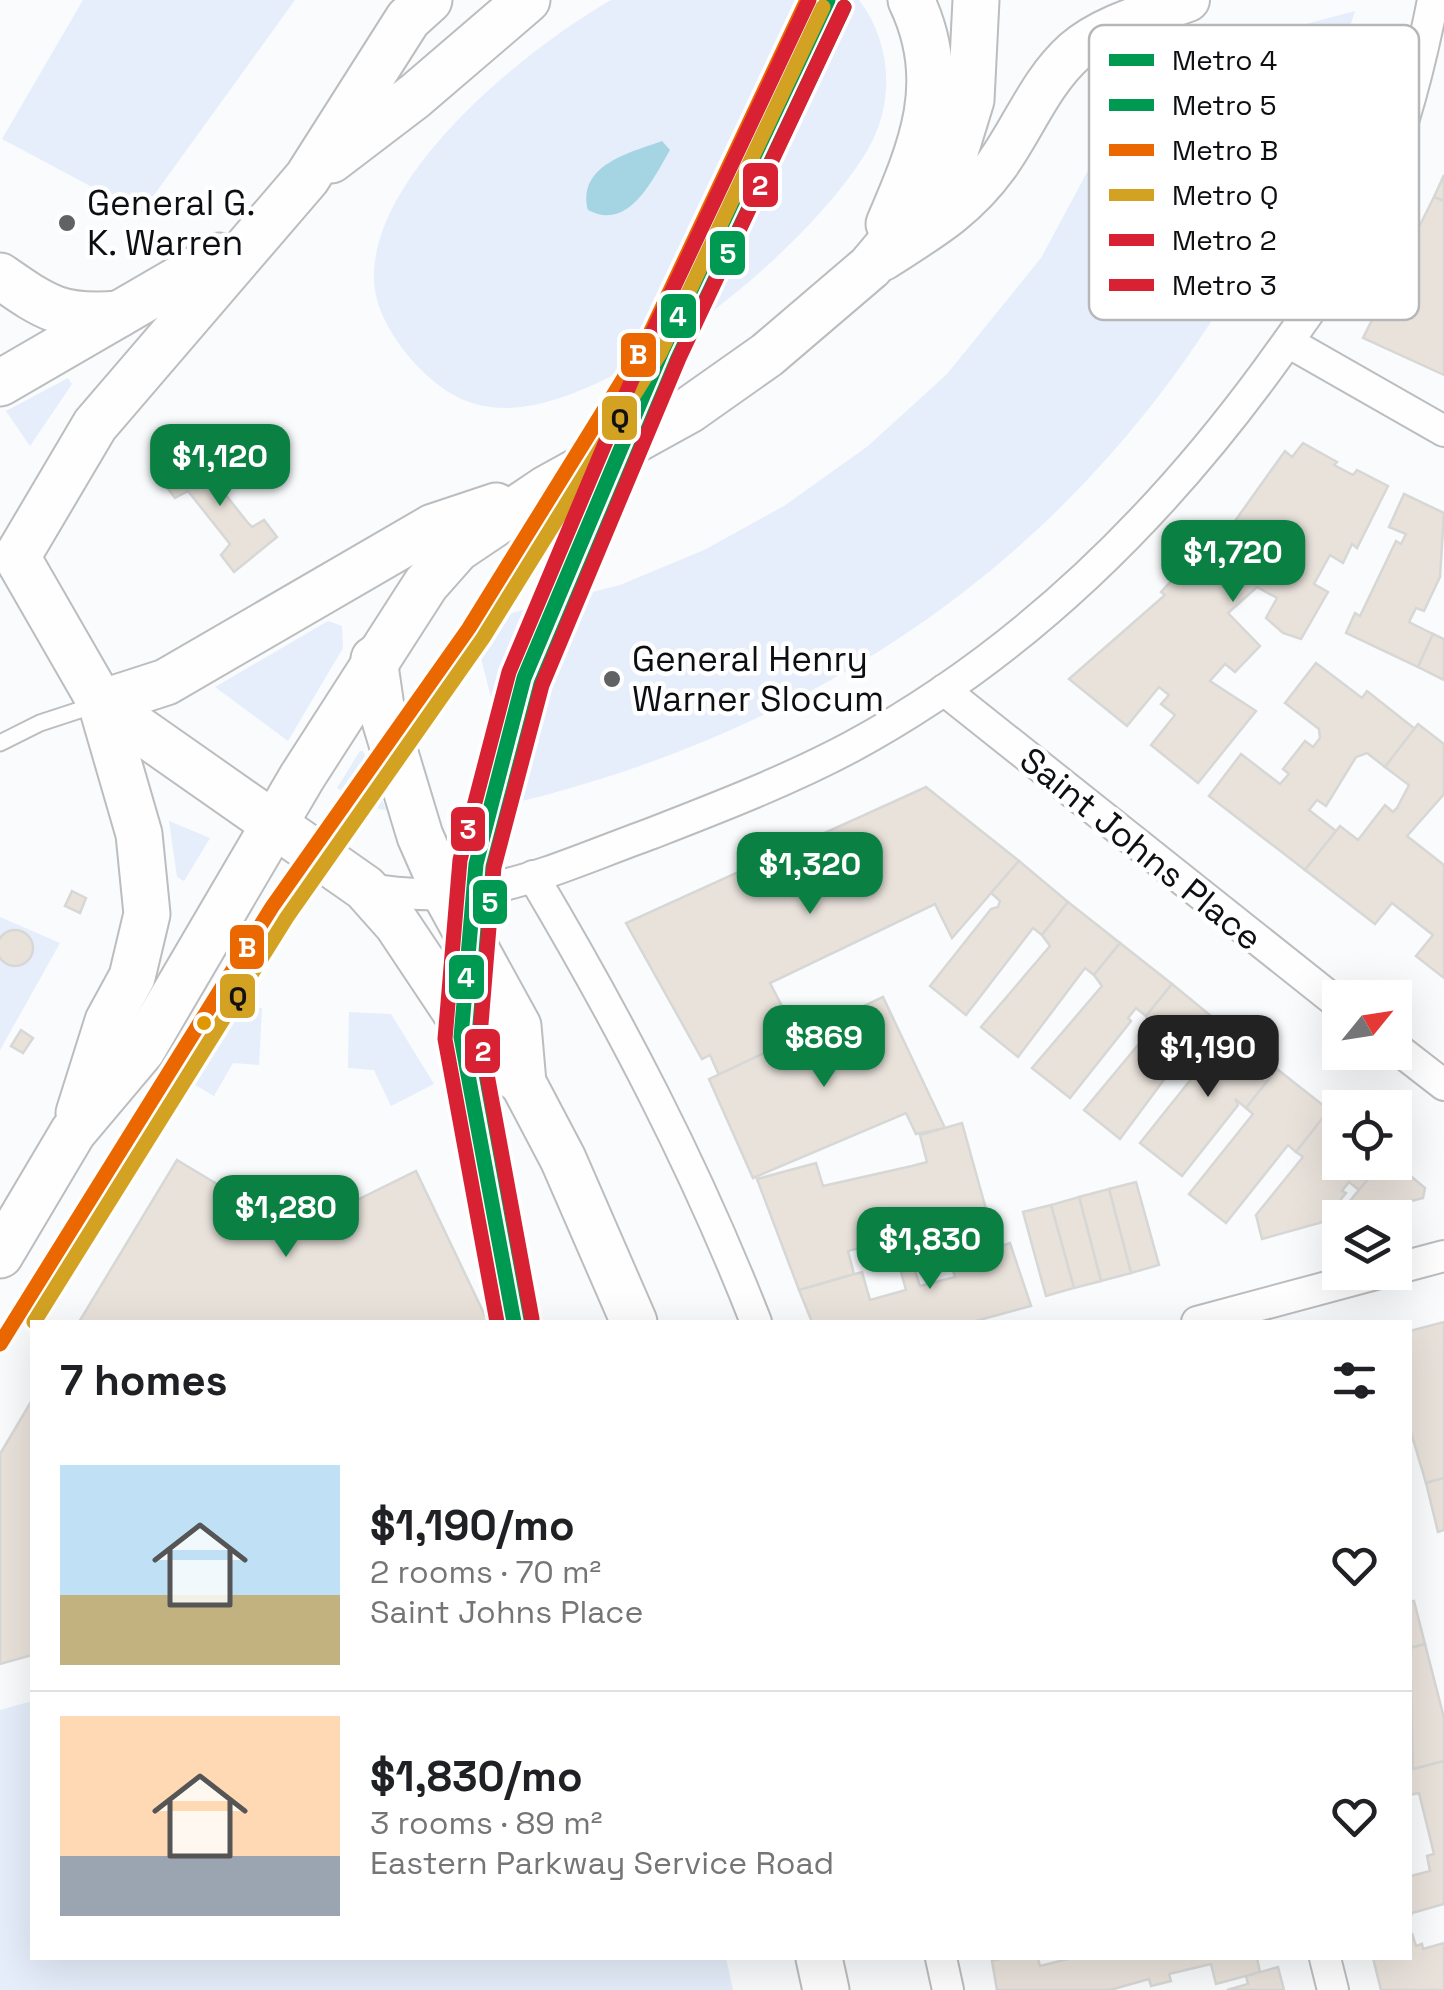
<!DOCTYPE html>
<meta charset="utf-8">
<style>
:root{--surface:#fff;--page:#f6f6f6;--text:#202124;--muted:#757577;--line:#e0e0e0;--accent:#0b8043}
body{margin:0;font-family:"Space Grotesk",sans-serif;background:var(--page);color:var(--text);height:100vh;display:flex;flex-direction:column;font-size:38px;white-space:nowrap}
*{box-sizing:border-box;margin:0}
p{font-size:32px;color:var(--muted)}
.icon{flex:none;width:55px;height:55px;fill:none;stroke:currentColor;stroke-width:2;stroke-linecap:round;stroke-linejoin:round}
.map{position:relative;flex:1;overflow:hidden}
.panel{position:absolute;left:30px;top:1320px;width:1382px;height:640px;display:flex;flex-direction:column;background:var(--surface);border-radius:0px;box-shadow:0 10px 40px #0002}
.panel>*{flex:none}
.needle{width:65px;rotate:60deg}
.fabs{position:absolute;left:1322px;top:980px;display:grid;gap:20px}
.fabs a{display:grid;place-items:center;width:90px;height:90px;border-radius:0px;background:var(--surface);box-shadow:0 10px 40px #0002;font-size:50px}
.price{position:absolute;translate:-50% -85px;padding:0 22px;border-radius:20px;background:var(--accent);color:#fff;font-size:32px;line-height:65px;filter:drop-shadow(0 2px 5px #0008)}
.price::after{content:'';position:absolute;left:50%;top:60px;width:30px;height:22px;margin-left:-15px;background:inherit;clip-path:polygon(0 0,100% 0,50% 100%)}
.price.selected{background:#222;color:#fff}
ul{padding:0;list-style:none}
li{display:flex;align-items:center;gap:30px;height:250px;padding:0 30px}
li+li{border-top:2px solid var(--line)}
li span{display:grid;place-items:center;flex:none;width:280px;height:200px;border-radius:0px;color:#555}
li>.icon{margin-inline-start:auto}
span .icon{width:120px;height:120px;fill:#fffc;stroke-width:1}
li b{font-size:42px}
h2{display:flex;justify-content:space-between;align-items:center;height:120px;padding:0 30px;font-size:42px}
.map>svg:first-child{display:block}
</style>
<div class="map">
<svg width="1444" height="1990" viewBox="0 0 1444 1990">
<rect width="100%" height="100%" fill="#f9fbfd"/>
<g fill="#e6eefb">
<path d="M83,0H295L141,213L2,139Z"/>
<path d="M611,0H859C892,43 895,103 868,149C813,245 621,405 508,408C464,409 433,386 406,353C388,330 372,302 374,271C380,167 526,49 611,0Z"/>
<path d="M1355,11C1226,422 937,699 518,802L476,639L496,617L620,585L704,550L784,506L868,446L947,374L1041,258L1105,139L1132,70Z"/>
<path d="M68,378L72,384L30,446L6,411Z"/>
<path d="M328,621L342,626L343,648L288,741L215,687Z"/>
<path d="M360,751H363L386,810L367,807L337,788Z"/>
<path d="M169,821L210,838L184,881L177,877Z"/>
<path d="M0,917L60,943L0,1050Z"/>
<path d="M227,1007L262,1008L259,1065L233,1063L214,1096L185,1079Z"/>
<path d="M349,1012L391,1014L434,1084L391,1106L374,1070L348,1068Z"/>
<path d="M32,1701V1958H726L733,1990H0V1710Z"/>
</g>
<path fill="#a5d4e2" d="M662,141L670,150C653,179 629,232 588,210C577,165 629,153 662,141Z"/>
<g fill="#e9e2db" stroke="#d7d7d6" stroke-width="2.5">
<path d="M1444,175V201L1434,197Z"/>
<path d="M1434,197L1444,201V375L1363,338Z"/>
<path d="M1303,443L1337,462L1334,465L1353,475L1357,470L1388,486L1357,548L1352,544L1343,563L1330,555L1314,584L1328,592L1301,639L1283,633L1266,618L1277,598L1257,587L1228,613L1260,646L1235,672L1225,664L1210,681L1256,711L1198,783L1151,745L1175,715L1161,704L1169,695L1159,687L1127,726L1069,679L1165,595L1161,592L1224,524L1230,528L1285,451L1292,457Z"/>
<path d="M205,447L218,463L209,474L248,523L252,527L264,520L277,537L234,572L221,555L230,544L188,491L175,498L162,481Z"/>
<path d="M1404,494L1444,513L1440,577L1424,611L1416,608L1409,622L1433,634L1418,667L1346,633L1355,613L1360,616L1396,541L1401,544L1406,534L1389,527Z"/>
<path d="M1433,634L1444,639V680L1418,667Z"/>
<path d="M1316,663L1362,698L1367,691L1415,729L1385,767L1367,753L1356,757L1326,806L1317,800L1309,810L1336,831L1305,870L1209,796L1241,754L1280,784L1289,774L1283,769L1305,741L1313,747L1320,738L1319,729L1285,703Z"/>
<path d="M1418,724L1444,744V794L1407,836L1444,865V978L1416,956L1433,935L1392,903L1375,924L1305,870L1340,826L1358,840L1385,805L1393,812L1397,808L1409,785L1385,767Z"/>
<path d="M926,787L1019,861L952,938L935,904L770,983L798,1037L719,1075L710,1055L702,1059L626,923Z"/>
<path d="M1019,861L1068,902L1042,935L1033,928L966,1015L930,986L991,909L998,907L1000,901L991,893Z"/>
<path d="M72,891L86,898L80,913L65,906Z"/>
<path d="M1068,902L1120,943L1094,975L1085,968L1018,1057L981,1027L1050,946L1042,935Z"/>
<circle cx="15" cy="948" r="18"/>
<path d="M1120,943L1172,984L1146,1016L1136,1008L1128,1018L1131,1021L1070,1098L1032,1068L1102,986L1094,975Z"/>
<path d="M1172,984L1222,1025L1196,1057L1188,1050L1183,1054L1120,1139L1084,1110L1153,1027L1146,1016Z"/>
<path d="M883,997L945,1128L916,1134L906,1113L753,1178L709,1079Z"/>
<path d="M1222,1025L1277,1069L1246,1108L1235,1099L1238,1105L1182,1176L1140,1143L1196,1073L1200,1076L1206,1069L1196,1057Z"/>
<path d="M21,1030L33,1038L23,1053L11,1046Z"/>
<path d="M1277,1069L1329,1110L1296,1152L1288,1145L1226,1223L1189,1194L1253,1114L1246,1108Z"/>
<path d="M1329,1110L1340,1119V1162H1382L1359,1190L1349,1182L1342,1191L1346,1193L1323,1222L1262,1239L1256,1215L1303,1157L1296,1152Z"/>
<path d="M962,1123L994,1238L947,1251L938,1232L930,1229L903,1236L900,1225L888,1228L891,1239L848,1251L854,1274L799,1290L757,1179L816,1163L823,1186L912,1166L927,1162L920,1135Z"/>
<path d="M177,1160L232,1193L295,1207L359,1199L416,1171L488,1322H79Z"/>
<path d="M1382,1162H1394L1425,1188L1423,1198L1345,1218L1340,1213Z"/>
<path d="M1136,1182L1159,1265L1131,1273L1109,1189Z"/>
<path d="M1109,1189L1131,1273L1101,1281L1079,1197Z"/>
<path d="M1079,1197L1101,1281L1074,1288L1051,1205Z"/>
<path d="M1051,1205L1074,1288L1046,1296L1023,1212Z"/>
<path d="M999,1236L1001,1246L1010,1243L1031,1306L972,1322H812L799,1290L862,1272L870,1300L906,1290L901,1272L914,1268L920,1286L955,1277L947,1251Z"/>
<path d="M1444,1322V1478L1426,1483L1410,1429V1331Z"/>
<path d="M32,1400V1655L0,1664V1454Z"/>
<path d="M1444,1478V1530L1438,1532L1426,1483Z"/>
<path d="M1414,1601L1425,1644L1410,1648V1602Z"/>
<path d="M1425,1644L1444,1718V1761L1413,1769L1410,1648Z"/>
<path d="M1444,1761V1904L1412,1913L1410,1919V1871L1411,1876L1430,1871L1427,1856L1434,1854L1419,1793L1410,1795V1770Z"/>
<path d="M1412,1933L1416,1946L1422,1944L1423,1949L1444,1943V1990H1381L1373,1958H1410Z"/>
<path d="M1005,1958H1038L1040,1966L1072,1958H1257L1260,1972L1216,1984L1211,1964L1169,1974L1171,1981L1151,1986L1149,1979L1110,1990H997L992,1961Z"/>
<path d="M1278,1967L1284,1990H1227L1248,1984L1246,1976Z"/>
</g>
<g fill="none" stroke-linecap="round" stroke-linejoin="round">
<defs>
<path id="lane" d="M0,743L40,723L98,704"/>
<g id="street">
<path d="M1288,342L1444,431"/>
<path d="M944,690L1340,1005"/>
<path d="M533,876C619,1021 695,1166 756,1322"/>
<path d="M365,888C477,910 548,871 650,834C717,808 787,781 851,747C1019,656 1156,522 1268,369C1299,326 1331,284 1356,237C1395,163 1417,81 1433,0"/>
<path d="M1395,1047L1444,1085"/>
<path d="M1395,1269L1444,1256"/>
<path d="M1197,1322L1383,1272"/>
<path d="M941,1958L948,1990"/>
<path d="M1325,1958L1333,1990"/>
</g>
<path id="secondary" d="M883,259C928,230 964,210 996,166C1023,129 1040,82 1075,51C1105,25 1151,14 1188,0"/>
<g id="primary">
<path d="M429,0L408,19L307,178L95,425L17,557L101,703L365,888L397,924L481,1050L523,1083"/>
<path d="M331,160L415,96L527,0"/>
<path d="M889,224C922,147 950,81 911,0"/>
<path d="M0,276C46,308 61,319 119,314"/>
<path d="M0,383L219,256"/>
<path d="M374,659L381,707L420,836L446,895L518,1026L523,1083L563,1159L634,1322"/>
<path d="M101,703L166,682L433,527L496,506"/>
<path d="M79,1113L108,1021L132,977L147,914L139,834L101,703"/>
<path d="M0,1255L73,1132L142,1050L302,777L426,584L457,549L546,489L689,410L767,355L870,267L937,187L955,152L971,100L976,0"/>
<path d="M819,1958L826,1990"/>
</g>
</defs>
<use href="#lane" stroke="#bbbdbf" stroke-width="19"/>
<use href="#street" stroke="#bbbdbf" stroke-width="34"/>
<use href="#secondary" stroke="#bbbdbf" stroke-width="46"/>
<use href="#primary" stroke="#bbbdbf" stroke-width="49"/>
<use href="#lane" stroke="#fefeff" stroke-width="15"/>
<use href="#street" stroke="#fefeff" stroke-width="30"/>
<use href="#secondary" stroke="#fefeff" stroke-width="42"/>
<use href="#primary" stroke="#fefeff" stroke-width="45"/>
<defs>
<path id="metro-1" d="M514,1322L461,1037L476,864L524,678L662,351L828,0"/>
<path id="metro-2" d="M531,1319L479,1036L493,867L541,684L678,358L844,7"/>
<path id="metro-3" d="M0,1344L272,907L469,628L645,344L807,0"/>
<path id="metro-4" d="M34,1322L287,917L483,638L660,353L823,7"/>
<path id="metro-5" d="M532,1319L480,1036L494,867L542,685L679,358L844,7"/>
<path id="metro-6" d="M497,1322L445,1039L460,860L509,672L647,344L809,0"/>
</defs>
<use href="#metro-1" stroke="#fff" stroke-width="22"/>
<use href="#metro-2" stroke="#fff" stroke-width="22"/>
<use href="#metro-3" stroke="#fff" stroke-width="22"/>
<use href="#metro-4" stroke="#fff" stroke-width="22"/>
<use href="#metro-5" stroke="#fff" stroke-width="22"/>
<use href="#metro-6" stroke="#fff" stroke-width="22"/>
<use href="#metro-1" stroke="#009952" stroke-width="15"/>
<use href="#metro-2" stroke="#009952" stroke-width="15"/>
<use href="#metro-3" stroke="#eb6800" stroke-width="15"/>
<use href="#metro-4" stroke="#d3a223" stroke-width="15"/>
<use href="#metro-5" stroke="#d82233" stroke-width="15"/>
<use href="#metro-6" stroke="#d82233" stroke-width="15"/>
</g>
<g fill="#606264" stroke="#fff" stroke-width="4">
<circle cx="67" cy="223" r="10"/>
<circle cx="612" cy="679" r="10"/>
</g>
<circle fill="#e09702" stroke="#fff" stroke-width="4" cx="204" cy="1023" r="9"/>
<g text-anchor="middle" stroke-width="9" stroke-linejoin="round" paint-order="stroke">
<g font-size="35" fill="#0d0f12" stroke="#fff" text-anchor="start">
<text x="87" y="215">General G.<tspan x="87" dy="40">K. Warren</tspan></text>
<text x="632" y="671">General Henry<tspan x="632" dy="40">Warner Slocum</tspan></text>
</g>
<g font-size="35" fill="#0d0f12" stroke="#fff">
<text transform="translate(1141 849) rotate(39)" y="12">Saint Johns Place</text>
</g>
</g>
<rect x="1089" y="25" width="330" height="295" rx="15" fill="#fff" stroke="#b6b7b8" stroke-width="2.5"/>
<rect x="1109" y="54" width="45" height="12" fill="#009952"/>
<rect x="1109" y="99" width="45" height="12" fill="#009952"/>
<rect x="1109" y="144" width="45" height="12" fill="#eb6800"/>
<rect x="1109" y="189" width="45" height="12" fill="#d3a223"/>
<rect x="1109" y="234" width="45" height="12" fill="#d82233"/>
<rect x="1109" y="279" width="45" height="12" fill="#d82233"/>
<g font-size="28" fill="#0d0f12">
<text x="1172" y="70">Metro 4</text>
<text x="1172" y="115">Metro 5</text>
<text x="1172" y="160">Metro B</text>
<text x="1172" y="205">Metro Q</text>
<text x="1172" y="250">Metro 2</text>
<text x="1172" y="295">Metro 3</text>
</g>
<g stroke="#fff" stroke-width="4">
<rect x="741" y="161" width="39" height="48" rx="10" fill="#d82233"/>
<rect x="708" y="229" width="39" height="48" rx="10" fill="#009952"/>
<rect x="659" y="292" width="39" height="48" rx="10" fill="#009952"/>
<rect x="619" y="331" width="39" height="48" rx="10" fill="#eb6800"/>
<rect x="600" y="394" width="39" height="48" rx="10" fill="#d3a223"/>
<rect x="449" y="805" width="38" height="48" rx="10" fill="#d82233"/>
<rect x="471" y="878" width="38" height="48" rx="10" fill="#009952"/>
<rect x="228" y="923" width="38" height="48" rx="10" fill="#eb6800"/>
<rect x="447" y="953" width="39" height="48" rx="10" fill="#009952"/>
<rect x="218" y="972" width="39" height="48" rx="10" fill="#d3a223"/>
<rect x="463" y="1027" width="39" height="48" rx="10" fill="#d82233"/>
</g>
<g font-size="28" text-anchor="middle" font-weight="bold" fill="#fff">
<text x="760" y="195">2</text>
<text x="728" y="263">5</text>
<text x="678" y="326">4</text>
<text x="638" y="364">B</text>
<text x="468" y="839">3</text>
<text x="490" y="912">5</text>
<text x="247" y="957">B</text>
<text x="466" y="987">4</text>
<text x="483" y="1061">2</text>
</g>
<g font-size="28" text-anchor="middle" font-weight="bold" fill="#111">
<text x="620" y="428">Q</text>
<text x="238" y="1006">Q</text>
</g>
</svg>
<div class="fabs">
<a><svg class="needle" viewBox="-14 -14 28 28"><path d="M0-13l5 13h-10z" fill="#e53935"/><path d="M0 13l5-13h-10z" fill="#757577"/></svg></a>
<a><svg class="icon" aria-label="locate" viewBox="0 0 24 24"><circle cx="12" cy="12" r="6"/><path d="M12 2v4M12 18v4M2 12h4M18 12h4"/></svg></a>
<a><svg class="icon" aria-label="layers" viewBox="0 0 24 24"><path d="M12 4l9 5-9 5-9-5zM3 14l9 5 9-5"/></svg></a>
</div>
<b class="price" style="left:220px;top:509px">$1,120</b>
<b class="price" style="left:1233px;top:605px">$1,720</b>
<b class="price" style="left:810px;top:917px">$1,320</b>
<b class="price" style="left:824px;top:1090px">$869</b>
<b class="price selected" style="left:1208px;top:1100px">$1,190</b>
<b class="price" style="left:286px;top:1260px">$1,280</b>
<b class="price" style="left:930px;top:1292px">$1,830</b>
<section class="panel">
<h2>7 homes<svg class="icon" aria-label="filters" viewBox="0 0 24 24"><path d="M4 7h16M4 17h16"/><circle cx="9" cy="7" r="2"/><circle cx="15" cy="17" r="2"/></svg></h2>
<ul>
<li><span style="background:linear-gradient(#bfe0f5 65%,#c2b280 0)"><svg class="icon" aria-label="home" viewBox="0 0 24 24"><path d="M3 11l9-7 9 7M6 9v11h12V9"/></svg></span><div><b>$1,190/mo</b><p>2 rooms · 70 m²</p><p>Saint Johns Place</p></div><svg class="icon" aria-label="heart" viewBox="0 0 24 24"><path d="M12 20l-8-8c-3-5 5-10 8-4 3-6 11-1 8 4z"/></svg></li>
<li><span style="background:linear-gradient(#ffd9b3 70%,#9aa5b1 0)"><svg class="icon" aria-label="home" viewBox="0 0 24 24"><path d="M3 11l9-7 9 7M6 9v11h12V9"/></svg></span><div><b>$1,830/mo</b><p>3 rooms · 89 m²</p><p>Eastern Parkway Service Road</p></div><svg class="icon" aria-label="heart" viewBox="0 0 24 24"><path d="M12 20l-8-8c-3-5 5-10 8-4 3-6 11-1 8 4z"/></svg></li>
</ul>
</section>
</div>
